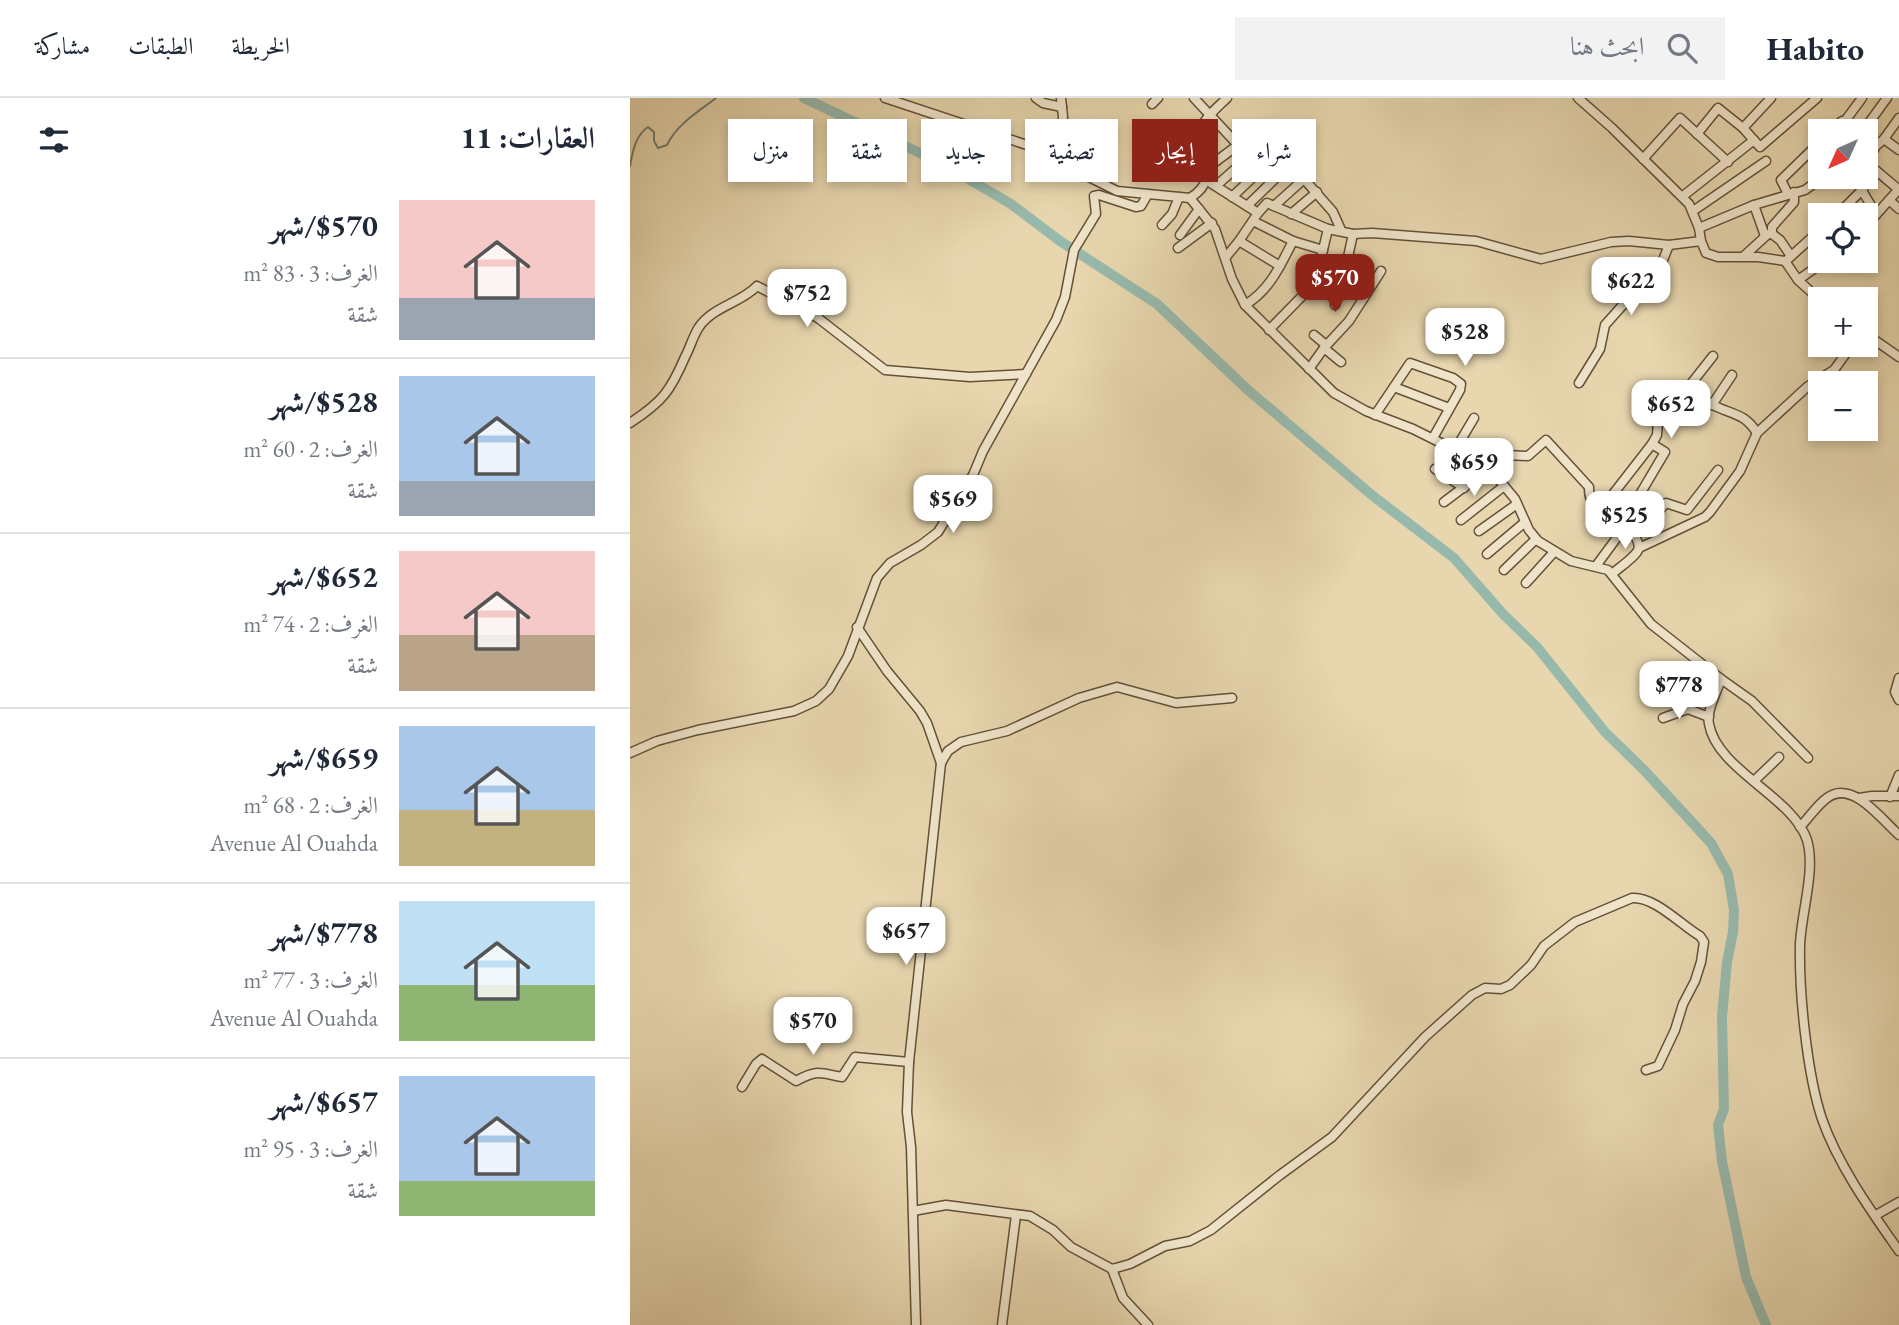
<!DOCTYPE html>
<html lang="ar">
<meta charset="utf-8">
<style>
:root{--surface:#fff;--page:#f2f2f3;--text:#1f2937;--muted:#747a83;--line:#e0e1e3;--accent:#8f2418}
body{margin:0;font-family:"EB Garamond",Amiri,serif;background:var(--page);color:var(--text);direction:rtl;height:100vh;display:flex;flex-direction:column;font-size:26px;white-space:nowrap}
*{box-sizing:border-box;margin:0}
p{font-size:23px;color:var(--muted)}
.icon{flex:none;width:38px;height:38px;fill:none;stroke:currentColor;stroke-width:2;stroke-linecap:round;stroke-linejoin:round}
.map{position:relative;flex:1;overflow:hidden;direction:ltr}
.side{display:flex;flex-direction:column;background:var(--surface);width:630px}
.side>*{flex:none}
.guide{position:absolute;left:21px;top:21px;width:665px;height:63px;direction:rtl;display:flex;gap:14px}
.needle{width:46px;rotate:225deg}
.controls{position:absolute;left:1178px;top:21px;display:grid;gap:14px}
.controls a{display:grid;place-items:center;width:70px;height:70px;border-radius:0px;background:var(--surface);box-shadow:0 4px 10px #0003;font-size:35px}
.price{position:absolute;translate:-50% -60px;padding:0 16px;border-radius:14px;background:#fff;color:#222;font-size:23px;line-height:46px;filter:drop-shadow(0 2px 4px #0008)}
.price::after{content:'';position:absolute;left:50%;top:42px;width:21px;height:16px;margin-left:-10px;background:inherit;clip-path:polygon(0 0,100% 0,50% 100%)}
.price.selected{background:var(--accent);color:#fff}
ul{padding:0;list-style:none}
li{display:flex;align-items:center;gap:21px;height:175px;padding:0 35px}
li+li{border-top:2px solid var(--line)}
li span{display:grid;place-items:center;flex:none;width:196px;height:140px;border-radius:0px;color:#555}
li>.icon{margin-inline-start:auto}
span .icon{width:84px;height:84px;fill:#fffc;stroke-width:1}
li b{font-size:30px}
h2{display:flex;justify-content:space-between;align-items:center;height:84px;padding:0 35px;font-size:30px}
.tag{padding:0 24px;border-radius:0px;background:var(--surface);box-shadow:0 4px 10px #0003;font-size:24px;line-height:63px}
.tag.selected{background:var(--accent);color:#fff}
header{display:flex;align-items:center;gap:42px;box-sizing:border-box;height:98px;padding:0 35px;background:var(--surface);border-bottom:2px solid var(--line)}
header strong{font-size:33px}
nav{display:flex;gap:38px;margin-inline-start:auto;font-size:24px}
.search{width:490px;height:63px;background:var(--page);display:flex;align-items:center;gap:18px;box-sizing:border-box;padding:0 24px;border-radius:0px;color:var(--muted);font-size:26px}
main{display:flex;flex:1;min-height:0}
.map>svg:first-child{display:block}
</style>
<header>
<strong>Habito</strong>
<div class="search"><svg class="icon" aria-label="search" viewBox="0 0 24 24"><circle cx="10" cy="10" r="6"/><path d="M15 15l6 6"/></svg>ابحث هنا</div>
<nav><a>الخريطة</a><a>الطبقات</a><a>مشاركة</a></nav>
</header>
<main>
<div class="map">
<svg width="1269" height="1227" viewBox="0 0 1269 1227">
<rect width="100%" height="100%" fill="#e7d6ae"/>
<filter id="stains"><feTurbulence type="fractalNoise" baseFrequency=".00286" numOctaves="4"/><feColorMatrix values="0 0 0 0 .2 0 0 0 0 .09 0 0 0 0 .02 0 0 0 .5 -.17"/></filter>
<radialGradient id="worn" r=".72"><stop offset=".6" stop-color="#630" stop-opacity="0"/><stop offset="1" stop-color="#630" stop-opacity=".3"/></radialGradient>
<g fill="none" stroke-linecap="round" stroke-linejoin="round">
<path stroke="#717d6d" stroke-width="2" d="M0,68C3,53 5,38 18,29L24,34V43L28,50L37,47C47,26 68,14 86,0"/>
<path stroke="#97b9ac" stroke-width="10" d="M174,0L313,66L381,106L430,143L527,206L618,292L743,398L824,460L873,516L907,549L975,634L1014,672L1081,745L1098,776L1104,812L1103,834L1097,864L1092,919L1094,1011L1088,1027L1092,1063L1116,1179L1136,1227"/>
<defs>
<g id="minor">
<path d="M255,0L421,55"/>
<path d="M406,0L413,5L432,9"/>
<path d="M564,0L608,47L622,56L674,81L703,114L711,132"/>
<path d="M948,0L982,30L1059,106L1069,130L1071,143L1076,155L1088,159H1128L1155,163L1168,182L1190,202"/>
<path d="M1141,0L1113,30L1130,49L1187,0"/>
<path d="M522,6L528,0"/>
<path d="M1215,23L1232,0"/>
<path d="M433,28L447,30"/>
<path d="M1200,33L1212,23L1217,24L1226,33"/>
<path d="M1233,33L1257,0"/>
<path d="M1067,36L1088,10L1113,30"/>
<path d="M431,40L433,19L431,0"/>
<path d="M1254,41L1269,52"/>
<path d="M1236,43L1244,52"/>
<circle cx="426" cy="66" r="12"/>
<path d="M1236,57L1254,41L1269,20"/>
<path d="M1013,61L1050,20L1098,64"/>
<path d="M438,63L457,78L487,93L560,100"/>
<path d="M1236,64L1268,91"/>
<path d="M577,70L608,47"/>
<path d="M1224,79L1246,116"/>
<path d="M576,82L628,115L609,143"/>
<path d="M587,87L622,56"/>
<path d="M1158,96L1151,82L1190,44"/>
<path d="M1053,98L1124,42"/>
<path d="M602,99L639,64"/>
<path d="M560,100L585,131L602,181L615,207L704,295L736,313L783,331L847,363L866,378L885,401L899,432L908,443L941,463L978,472L1021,526L1091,581C1087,594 1076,613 1079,626C1087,672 1163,699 1177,742C1186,772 1171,816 1170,847C1169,895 1177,976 1192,1021C1208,1067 1241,1113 1269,1153"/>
<path d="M560,100C595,78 563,56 572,29C576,18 589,8 597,0"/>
<path d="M1259,102L1269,111"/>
<path d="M1124,107L1135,138"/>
<path d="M617,108L656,70"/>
<path d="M644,108L674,81"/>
<path d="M1063,113L1136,63"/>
<path d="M628,115L637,105L698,131L723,136L742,135L846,143L911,161L981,144L999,143L1039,147L1071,143"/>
<path d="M661,116L687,94"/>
<path d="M1207,117L1233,91"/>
<path d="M623,123L663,143L693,152"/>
<path d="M532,127L542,116L549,99"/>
<path d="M1236,128L1269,91"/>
<path d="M1069,130L1124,107L1175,92L1193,79"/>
<path d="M1142,136V129L1164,104V94"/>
<path d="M550,137L569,111"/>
<path d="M548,150L582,125"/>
<path d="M1114,158L1138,136H1142L1150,142L1161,158"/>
<path d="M596,159L609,143L650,168"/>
<path d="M1158,161L1190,132"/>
<path d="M1168,182L1195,163"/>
<path d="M615,207C640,192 650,168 663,143"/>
<path d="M705,207L711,191L723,136"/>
<path d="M639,232L685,185L698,131"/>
<path d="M1236,236L1269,259"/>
<path d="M684,237L696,247"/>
<path d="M694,250L711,264"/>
<path d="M679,271L694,250L719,223L751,173"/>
<path d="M949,285L970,251L975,227L1033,162L1039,147"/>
<path d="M764,289L819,310"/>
<path d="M1056,292C1065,296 1073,301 1081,306C1101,317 1114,314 1127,335"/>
<path d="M1082,307L1102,277"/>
<path d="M745,317L780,265L823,280L831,286L830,292L803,340"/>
<path d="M0,325C32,304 40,294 55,259C60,250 63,238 69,229C84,208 111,205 127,188L188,220L255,272L340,279L396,276"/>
<path d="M825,352L844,320"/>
<path d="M851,366L875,357L898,358L916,342L959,389C959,394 959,400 963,404C966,406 970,407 973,409C984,415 1016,441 1007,454C1001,462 990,469 982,476"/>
<path d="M805,371L834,390"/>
<path d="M814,404L858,371"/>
<path d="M973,409L1022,346L1027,337L1028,323L1053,296L1083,258"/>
<path d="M831,422L874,388"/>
<path d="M999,430L1024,418L1036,405L1057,412L1088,372"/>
<path d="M849,433L887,406"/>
<path d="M1009,450L1075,419L1080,414L1110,373L1127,335L1177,289L1204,272L1222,247"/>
<path d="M857,456L895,424"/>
<path d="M966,468L991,434L1006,403L1035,354L1022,346"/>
<path d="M874,472L906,441"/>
<path d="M896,485L924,454"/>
<path d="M227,529L257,573L290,613L297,625L311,665L279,964L277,1014L281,1049L286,1227"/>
<path d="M1269,580L1265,594L1269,602"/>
<path d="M1091,581L1122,603L1178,660"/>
<path d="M1041,594L1058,611L1079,619"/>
<path d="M1033,620L1058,611"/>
<path d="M0,655L27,643L68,632L164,613L186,603L199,591L218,558L247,480L260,465L291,447L308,434L343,377L353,353L426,222L435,199L444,152L466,116L464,98L469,97L506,109L511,108L518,96"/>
<path d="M311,665L318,653L331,644L377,633L449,600L487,589L546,605L602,600"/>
<path d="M1124,683L1149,659"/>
<path d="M1260,699L1269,677"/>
<path d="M1229,700L1242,698H1269"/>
<path d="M1170,729C1179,720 1186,708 1197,700C1222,681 1251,721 1269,737"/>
<path d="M112,989L126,966L132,961L166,983C187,971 190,975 212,979L225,959L279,964"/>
<path d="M283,1113L316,1107L400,1118L423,1132L441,1149L482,1171L500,1166L535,1148L560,1143L581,1132L650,1077L702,1039L795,939L842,897L855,890L871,891L880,887L901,867L914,848L945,824L1002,800C1024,798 1051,827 1070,838L1074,844L1071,864L1065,883L1053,906L1045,932L1028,968L1016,972"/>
<path d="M1246,1117L1269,1104"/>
<path d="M482,1171L493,1200L518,1227"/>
<path d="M372,1227L386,1117"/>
</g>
</defs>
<use href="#minor" stroke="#645037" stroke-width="11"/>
<use href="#minor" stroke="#efe4ca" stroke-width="8"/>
</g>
<rect width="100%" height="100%" filter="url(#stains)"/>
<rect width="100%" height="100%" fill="url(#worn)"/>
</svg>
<div class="controls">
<a><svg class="needle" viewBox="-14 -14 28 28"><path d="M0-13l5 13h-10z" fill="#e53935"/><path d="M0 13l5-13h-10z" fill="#747a83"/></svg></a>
<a><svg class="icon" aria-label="locate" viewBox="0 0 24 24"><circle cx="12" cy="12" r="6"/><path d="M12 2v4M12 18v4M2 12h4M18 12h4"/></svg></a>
<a>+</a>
<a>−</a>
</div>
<b class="price selected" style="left:705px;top:216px">$570</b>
<b class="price" style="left:1001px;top:219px">$622</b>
<b class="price" style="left:177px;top:231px">$752</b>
<b class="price" style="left:835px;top:270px">$528</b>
<b class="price" style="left:1041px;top:342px">$652</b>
<b class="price" style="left:844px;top:400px">$659</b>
<b class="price" style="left:323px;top:437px">$569</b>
<b class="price" style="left:995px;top:453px">$525</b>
<b class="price" style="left:1049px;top:623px">$778</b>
<b class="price" style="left:276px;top:869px">$657</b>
<b class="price" style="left:183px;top:959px">$570</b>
<div class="guide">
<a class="tag">شراء</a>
<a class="tag selected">إيجار</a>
<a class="tag">تصفية</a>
<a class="tag">جديد</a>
<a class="tag">شقة</a>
<a class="tag">منزل</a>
</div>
</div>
<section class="side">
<h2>العقارات: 11<svg class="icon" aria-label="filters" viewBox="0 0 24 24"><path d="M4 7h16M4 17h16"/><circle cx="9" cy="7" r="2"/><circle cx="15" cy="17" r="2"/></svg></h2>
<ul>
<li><span style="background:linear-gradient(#f6c9c9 70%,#9aa5b1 0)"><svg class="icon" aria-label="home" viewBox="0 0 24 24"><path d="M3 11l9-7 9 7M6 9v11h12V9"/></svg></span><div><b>$570/شهر</b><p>الغرف: 3 · 83 m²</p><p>شقة</p></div></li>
<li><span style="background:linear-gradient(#a9c7e8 75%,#9aa5b1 0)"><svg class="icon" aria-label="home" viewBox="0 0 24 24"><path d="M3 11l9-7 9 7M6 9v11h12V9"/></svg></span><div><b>$528/شهر</b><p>الغرف: 2 · 60 m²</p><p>شقة</p></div></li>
<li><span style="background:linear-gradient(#f6c9c9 60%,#b9a48a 0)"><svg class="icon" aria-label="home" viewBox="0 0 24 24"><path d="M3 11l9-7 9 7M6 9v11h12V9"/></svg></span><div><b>$652/شهر</b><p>الغرف: 2 · 74 m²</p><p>شقة</p></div></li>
<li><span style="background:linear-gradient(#a9c7e8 60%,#c2b280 0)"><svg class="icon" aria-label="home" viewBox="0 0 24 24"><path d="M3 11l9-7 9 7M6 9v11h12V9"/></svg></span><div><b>$659/شهر</b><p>الغرف: 2 · 68 m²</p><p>Avenue Al Ouahda</p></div></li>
<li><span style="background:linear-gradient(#bfe0f5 60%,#8fb573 0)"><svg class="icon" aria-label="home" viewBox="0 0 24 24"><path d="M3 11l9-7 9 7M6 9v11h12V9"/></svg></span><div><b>$778/شهر</b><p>الغرف: 3 · 77 m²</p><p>Avenue Al Ouahda</p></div></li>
<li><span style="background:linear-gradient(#a9c7e8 75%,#8fb573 0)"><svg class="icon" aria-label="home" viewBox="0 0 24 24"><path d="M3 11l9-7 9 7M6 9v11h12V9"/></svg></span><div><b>$657/شهر</b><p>الغرف: 3 · 95 m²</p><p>شقة</p></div></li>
</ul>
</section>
</main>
